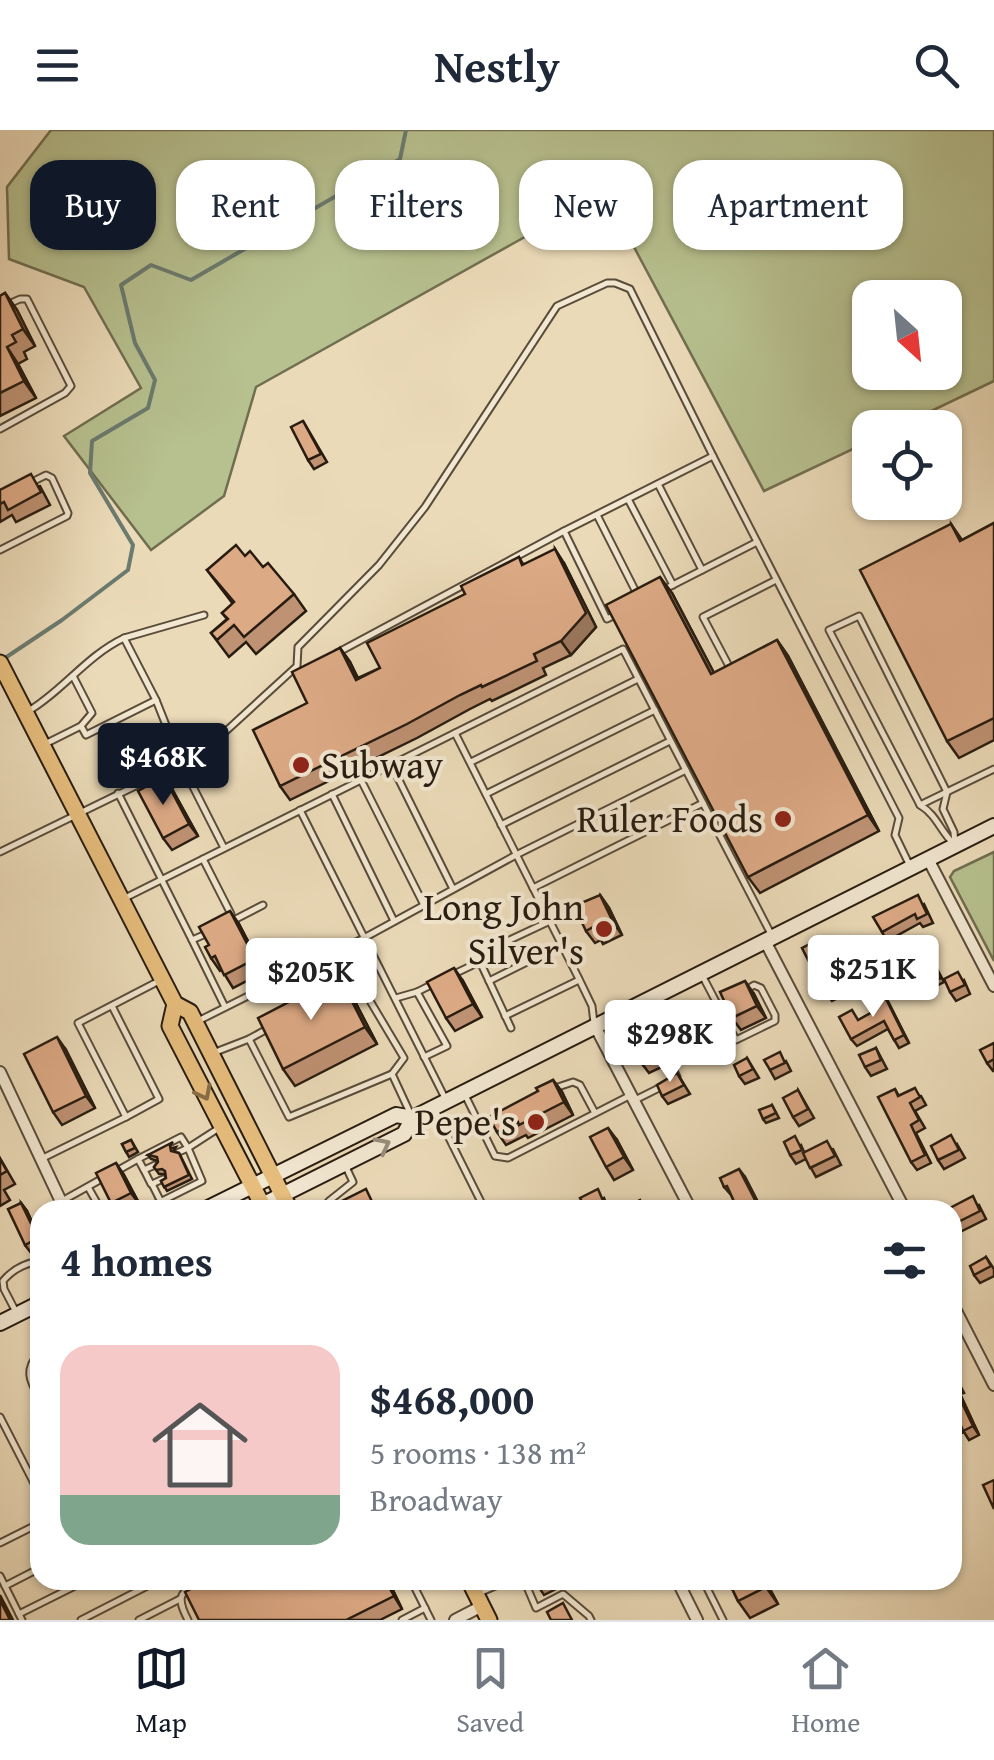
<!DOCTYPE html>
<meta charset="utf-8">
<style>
:root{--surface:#fff;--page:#f6f6f7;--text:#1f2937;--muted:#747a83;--line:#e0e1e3;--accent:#111827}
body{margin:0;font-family:"Gentium Book Plus",serif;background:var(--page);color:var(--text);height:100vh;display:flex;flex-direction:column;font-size:38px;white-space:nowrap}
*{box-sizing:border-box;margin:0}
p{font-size:32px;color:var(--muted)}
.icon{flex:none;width:55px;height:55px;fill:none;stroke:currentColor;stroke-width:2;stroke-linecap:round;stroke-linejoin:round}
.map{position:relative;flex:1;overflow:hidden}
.panel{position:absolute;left:30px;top:1070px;width:932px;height:390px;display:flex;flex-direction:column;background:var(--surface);border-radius:30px;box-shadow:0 2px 8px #0004}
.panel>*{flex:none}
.banner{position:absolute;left:30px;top:30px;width:935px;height:90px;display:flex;gap:20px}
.needle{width:65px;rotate:153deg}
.controls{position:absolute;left:852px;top:150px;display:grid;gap:20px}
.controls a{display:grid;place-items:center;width:110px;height:110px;border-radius:20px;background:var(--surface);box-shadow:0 2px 8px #0004;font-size:50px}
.price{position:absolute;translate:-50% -85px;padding:0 22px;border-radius:10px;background:#fff;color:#222;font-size:32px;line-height:65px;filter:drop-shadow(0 2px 5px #0008)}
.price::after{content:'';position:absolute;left:50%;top:60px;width:30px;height:22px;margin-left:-15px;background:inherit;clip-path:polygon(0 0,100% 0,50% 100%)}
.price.current{background:var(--accent);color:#fff}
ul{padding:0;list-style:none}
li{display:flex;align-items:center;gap:30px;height:250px;padding:0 30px}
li+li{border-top:2px solid var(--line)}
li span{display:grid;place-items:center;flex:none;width:280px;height:200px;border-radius:30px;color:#555}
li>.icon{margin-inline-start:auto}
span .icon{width:120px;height:120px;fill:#fffc;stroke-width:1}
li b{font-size:42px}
h2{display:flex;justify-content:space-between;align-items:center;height:120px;padding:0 30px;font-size:42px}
.chip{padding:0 35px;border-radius:30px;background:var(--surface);box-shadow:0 2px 8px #0004;font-size:35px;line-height:90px}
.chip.current{background:var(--accent);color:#fff}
header{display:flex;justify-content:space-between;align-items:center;height:130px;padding:0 30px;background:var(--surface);font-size:45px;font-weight:600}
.dock{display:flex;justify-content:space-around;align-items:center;height:140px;border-top:2px solid var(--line);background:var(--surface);font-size:28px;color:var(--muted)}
.dock a{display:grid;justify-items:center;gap:5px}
.dock .current{color:var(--accent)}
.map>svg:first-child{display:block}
</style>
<header><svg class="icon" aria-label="menu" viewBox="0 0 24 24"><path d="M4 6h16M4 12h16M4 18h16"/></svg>Nestly<svg class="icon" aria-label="search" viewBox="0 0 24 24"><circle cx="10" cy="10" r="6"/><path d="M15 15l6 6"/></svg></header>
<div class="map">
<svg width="994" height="1490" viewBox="0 0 994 1490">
<rect width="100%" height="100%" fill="#ebdab8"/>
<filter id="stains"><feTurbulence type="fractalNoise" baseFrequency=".002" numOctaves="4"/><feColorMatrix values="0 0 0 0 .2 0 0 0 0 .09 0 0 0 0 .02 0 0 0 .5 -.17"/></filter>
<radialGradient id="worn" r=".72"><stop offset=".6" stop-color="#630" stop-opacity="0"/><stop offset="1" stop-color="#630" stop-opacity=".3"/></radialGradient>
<g fill="#b7c08f" stroke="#706e50" stroke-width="2.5" fill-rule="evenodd">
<path d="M51,0H994V251L898,297L870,298V311L764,361L618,87L591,70L256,257L224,366L151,420L64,306L141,258L84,157L9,129L7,57ZM870,168H945V242H870Z"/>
<path d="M994,722V831L950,747L954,741Z"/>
</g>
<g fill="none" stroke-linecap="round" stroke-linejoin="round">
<path stroke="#6b7b6f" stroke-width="4" d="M2,530L62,490L128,440L133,415L90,343L92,311L148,278L155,250L135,213L121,155L151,135L191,150L400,29L406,0"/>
<defs>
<g id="service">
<path d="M0,178L20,169H27L71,256L65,263L0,299"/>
<path d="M658,354L702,440"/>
<path d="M628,369L673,455"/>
<path d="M597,385L637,464"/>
<path d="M564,401L713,326"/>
<path d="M0,420L67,386L68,383L52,348L46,345L30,353"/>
<path d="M665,459L757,412"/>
<path d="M859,486L947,662L943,679L954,702L955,715C940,702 938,686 920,675L829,500Z"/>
<path d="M124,508L204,485"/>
<path d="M337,523L564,401L607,489L615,485"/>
<path d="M731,540L703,487L776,450"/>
<path d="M73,546L92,583L81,596"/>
<path d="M27,582C62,562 86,526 124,508L156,570"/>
<path d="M455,603L579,849L592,876L594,893"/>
<path d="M45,614L81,596L86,605L156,570L181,633L224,718"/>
<path d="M471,632L638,549"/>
<path d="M391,634L453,759"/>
<path d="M361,650L424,775"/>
<path d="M118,663L192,810"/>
<path d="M332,664L394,791"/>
<path d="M486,664L655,580"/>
<path d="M920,675L994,639"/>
<path d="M300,680L445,968"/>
<path d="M501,695L670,611"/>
<path d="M0,722L201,624L297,536L298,517L379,435L425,377L557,176L607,153H615L630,159L713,326L899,688L895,705L910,736"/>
<path d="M203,729L231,784"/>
<path d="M533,758L703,673"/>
<path d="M125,768L623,519L771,804"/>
<path d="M232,791L263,775"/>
<path d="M208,803L192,810L225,877"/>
<path d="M477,832L478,825L550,791"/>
<path d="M454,844L477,833L482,836L511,898"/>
<path d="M702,845L736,910L775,891V885L761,858L754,855L746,860"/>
<path d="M489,851L561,815"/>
<path d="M344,857L357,849L404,928L392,944"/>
<path d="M396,868L417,862"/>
<path d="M643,875L677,947"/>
<path d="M112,876L159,969L126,987"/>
<path d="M505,886L579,850"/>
<path d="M198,891L364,808L516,725L686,640"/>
<path d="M249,909L269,898"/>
<path d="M213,923L249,909L289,987L392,944L411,985"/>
<path d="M424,927L447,916L417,862L435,853"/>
<path d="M552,959L573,952L580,955L595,983"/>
<path d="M466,967L495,1026L508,1028L631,965"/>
<path d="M635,970L661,957"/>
<path d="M435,980L485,1080"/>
<path d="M43,1028L126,987L78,893L159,851"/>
<path d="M144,1040L138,1029L181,1007L188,1018L179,1022"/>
<path d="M115,1042L138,1029"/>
<path d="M163,1049L152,1054L165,1080"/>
<path d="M151,1054L144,1040L155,1035"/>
<path d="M88,1057L101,1080"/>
<path d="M62,1071L105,1047"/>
<path d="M144,1080L202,1051L188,1018L219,998"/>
<path d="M328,1080L326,1075L329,1071L353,1052L346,1037"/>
<path d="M16,1182L4,1159L3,1151C12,1140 26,1133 40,1131"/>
<path d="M40,1222C23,1240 30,1251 40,1270"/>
<path d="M0,1287L40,1365"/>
<path d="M0,1413L40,1393"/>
<path d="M0,1446L22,1490"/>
<path d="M411,1450L431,1490"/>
<path d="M524,1450L536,1478L563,1464L589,1486L591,1490"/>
<path d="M703,1450L723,1490"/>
<path d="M5,1456L40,1438"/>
<path d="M479,1463L509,1450"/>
<path d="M19,1484L87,1450"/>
<path d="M81,1490L159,1450"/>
<path d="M139,1490L180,1469"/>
<path d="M188,1490C175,1465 180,1462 204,1450"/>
<path d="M402,1490L425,1478"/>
</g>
<g id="minor">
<path d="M928,729L994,856"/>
<path d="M765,811L905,1080"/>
<path d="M595,896L691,1080"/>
<path d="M0,942L65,1080"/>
<path d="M952,1173L994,1255"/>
<path d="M677,1450L697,1490"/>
<path d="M455,1490L482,1476"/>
</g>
<g id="secondary">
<path d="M204,1080L396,985L413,988"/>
<path d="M252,1080L404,1004L413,988L994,696"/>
<path d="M0,1193L40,1173"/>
</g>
<g id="primary">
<path d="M0,533L175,874L190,882L290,1080"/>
<path d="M175,874L170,896L265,1080"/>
<path d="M469,1450L489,1490"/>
</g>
</defs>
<use href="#service" stroke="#594c3a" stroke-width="9"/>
<use href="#minor" stroke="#594c3a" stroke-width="14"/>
<use href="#secondary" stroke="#281c10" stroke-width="18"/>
<use href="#primary" stroke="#281c10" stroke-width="19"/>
<use href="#service" stroke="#f2e7d1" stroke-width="5"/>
<use href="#minor" stroke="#f2e7d1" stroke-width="10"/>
<use href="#secondary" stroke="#f2e7d1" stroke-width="14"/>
<use href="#primary" stroke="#e6bd7c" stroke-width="15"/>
</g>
<g fill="#be9273" stroke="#281c10" stroke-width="2.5">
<path d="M5,163L17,180L35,216L24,222L27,229L18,234L36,268L0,286V166Z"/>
<path d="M303,291L327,332L314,339L308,330Z"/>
<path d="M40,356L50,375L16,392L12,385L0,392V360Z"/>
<path d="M994,393V610L959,628L947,611L951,394L962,410Z"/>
<path d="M245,426L263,437L294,464L306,481L256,524L246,512L229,527L211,503L227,489L222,483L233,474L207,440Z"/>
<path d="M519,427L523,434L564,433L596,497L571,525L543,538L546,545L492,571L490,569L470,579L417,608L290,670L280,656L307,573L340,518L350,532L358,548L380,538L465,464Z"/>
<path d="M672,463L714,543L777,510L788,526L879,701L760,763L748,747Z"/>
<path d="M172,659L198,706L172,720L163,708Z"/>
<path d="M600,765L609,778L622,805L603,814L601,810L595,813L586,801Z"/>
<path d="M924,774L933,793L923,797L920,793L887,811L882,802Z"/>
<path d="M239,794L264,842L233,858L222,840L220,841L211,828Z"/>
<path d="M831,820L852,861L832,871L823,859Z"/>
<path d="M935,835L944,852L934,857L931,852Z"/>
<path d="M339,846L350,862L377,914L295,956L283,939Z"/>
<path d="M964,850L970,864L956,871L950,862Z"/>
<path d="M463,851L482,887L455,901L446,888Z"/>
<path d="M754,864L766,888L741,900L732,888Z"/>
<path d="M884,865L909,913L899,918L888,899L857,916L851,909L859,890L876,880Z"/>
<path d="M644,898L650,906L664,936L649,943L643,935Z"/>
<path d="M994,913V941H993L987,933Z"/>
<path d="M876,918L887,939L871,946L865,937Z"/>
<path d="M66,920L95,978L62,995L53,982Z"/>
<path d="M747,928L759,948L745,954L739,946Z"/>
<path d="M786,931L791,941L775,949L770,940Z"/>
<path d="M677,943L690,964L668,974L662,966Z"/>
<path d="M553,950L562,962L573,985L528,1008L526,1005L506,1015L497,1002L538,961Z"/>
<path d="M895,959L899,966H921L926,975L915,981L925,998L916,1003L931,1033L917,1040L911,1032Z"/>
<path d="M798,960L814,988L799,996L793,987Z"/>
<path d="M772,975L779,988L766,993L763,989Z"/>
<path d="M131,1010L138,1022L129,1027L122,1014Z"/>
<path d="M617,1010L633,1040L614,1050L606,1037Z"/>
<path d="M957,1014L965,1028L944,1039L938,1030Z"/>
<path d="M801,1015L804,1022L833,1019L841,1035L816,1047L806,1029L796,1034L790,1025Z"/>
<path d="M176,1017L173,1022L179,1023L192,1049L167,1061L161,1051L166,1048L165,1044H159L154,1037L158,1031L151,1029L148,1025Z"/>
<path d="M0,1028L15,1054L4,1060L10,1070L0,1076Z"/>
<path d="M124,1045L140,1075L130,1080H116L111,1073Z"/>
<path d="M745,1047L762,1080H738L731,1065L724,1057Z"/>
<path d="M604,1068L609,1080H586Z"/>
<path d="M21,1073L27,1081L40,1109V1118L31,1123L25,1115Z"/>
<path d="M979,1075L986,1089L954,1105L952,1103V1080Z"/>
<path d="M986,1127L994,1139V1146L980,1153L974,1145Z"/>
<path d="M952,1239L964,1263L960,1264L979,1305L969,1310L964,1302L957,1305L952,1300Z"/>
<path d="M388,1450L402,1479L380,1490H199Z"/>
<path d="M534,1450H556L560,1457L544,1465Z"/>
<path d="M728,1450H765L778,1474L750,1488L738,1471Z"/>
</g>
<g fill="#9b775e" stroke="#281c10" stroke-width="2.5">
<path d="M5,163L17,180L35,216L23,199Z"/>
<path d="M7,217L18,234L36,268L24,251Z"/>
<path d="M555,419L564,433L596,497L571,525L561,511Z"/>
<path d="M660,447L672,463L723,560L711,544Z"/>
<path d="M777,510L788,526L879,701L868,685Z"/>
<path d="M340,518L350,532L365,564L356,550Z"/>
<path d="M164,647L172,659L198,706L189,694Z"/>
<path d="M600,765L609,778L622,805L613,792Z"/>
<path d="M230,781L239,794L264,842L255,829Z"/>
<path d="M822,808L831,820L852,861L843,849Z"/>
<path d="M454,838L463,851L482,887L473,874Z"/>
<path d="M339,846L350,862L377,914L365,897Z"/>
<path d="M745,851L754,864L766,888L757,876Z"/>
<path d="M884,865L889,873L909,913L904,905Z"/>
<path d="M644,898L650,906L664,936L658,927Z"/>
<path d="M57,907L66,920L95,978L86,966Z"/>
<path d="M553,950L562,962L573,985L564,972Z"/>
<path d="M608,998L617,1010L633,1040L624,1027Z"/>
<path d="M116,1033L124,1045L140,1075L131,1063Z"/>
<path d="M739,1039L745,1047L762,1080L756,1072Z"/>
<path d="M21,1073L27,1081L40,1111L38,1108Z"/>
<path d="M954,1256L960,1264L979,1305L973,1296Z"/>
<path d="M385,1450H388L402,1479L394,1466Z"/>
<path d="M762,1450H765L778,1474L766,1457Z"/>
<path d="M0,1465L13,1490H10L0,1470Z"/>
</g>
<g fill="#ddaa86" stroke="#281c10" stroke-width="2.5">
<path d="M5,163L23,199L12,205L16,212L7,217L24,251L0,263V166Z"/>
<path d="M303,291L321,324L308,330L291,297Z"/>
<path d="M31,344L41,362L8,380L4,372L0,374V360Z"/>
<path d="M994,393V588L947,611L860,440L951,394L960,411Z"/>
<path d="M236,415L245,426L250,421L263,437L268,433L294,464L244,507L234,495L217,510L211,503L228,489L222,483L234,472L207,440Z"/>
<path d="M555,419L586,483L561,511L534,524L537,531L482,557L481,555L460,565L407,594L280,656L253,600L307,573L292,542L340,518L356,550L380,538L367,513L465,464L461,456L519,427L522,435Z"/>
<path d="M660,447L711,544L777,510L868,685L748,747L606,475Z"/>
<path d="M164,647L189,694L163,708L138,661Z"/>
<path d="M600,765L613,792L595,801L593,797L586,801L574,776Z"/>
<path d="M918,765L927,784L917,789L915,784L882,802L873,787Z"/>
<path d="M230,781L255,829L224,845L215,826L211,828L205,817L209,815L199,797Z"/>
<path d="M822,808L843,849L823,859L802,818Z"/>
<path d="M935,835L941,848L931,852L925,840Z"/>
<path d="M454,838L473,874L446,888L427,852Z"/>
<path d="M958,842L965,855L950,862L944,849Z"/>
<path d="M339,846L365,897L283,939L258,888Z"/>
<path d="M745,851L757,876L732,888L720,862Z"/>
<path d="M884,865L904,905L894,910L884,891L851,909L839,887L852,880L858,890L876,880L872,871Z"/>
<path d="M644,898L658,927L643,935L629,905Z"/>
<path d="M57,907L86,966L53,982L24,924Z"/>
<path d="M994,913V929L987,933L980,920Z"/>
<path d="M876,918L881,930L865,937L859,925Z"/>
<path d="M780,922L785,933L770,940L764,930Z"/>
<path d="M747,928L753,939L739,946L734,935Z"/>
<path d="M677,943L684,955L662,966L657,955Z"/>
<path d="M553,950L564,972L519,995L518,992L497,1002L489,987L538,961L536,958Z"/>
<path d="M915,958L920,967L910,973L919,990L911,995L925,1025L911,1032L878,967L895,959L898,966Z"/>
<path d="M798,960L808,979L793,987L783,968Z"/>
<path d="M772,975L776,983L763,989L759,980Z"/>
<path d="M608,998L624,1027L606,1037L590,1007Z"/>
<path d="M951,1005L959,1020L938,1030L931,1016Z"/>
<path d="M795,1006L802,1020L790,1025L784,1012Z"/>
<path d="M131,1010L135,1018L126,1022L122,1014Z"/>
<path d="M827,1011L835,1026L810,1038L803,1023Z"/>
<path d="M173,1012L170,1016L171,1021L179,1023L189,1045L164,1057L161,1051L166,1048L165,1041L162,1039L156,1040L154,1037L158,1032L157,1027L148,1025Z"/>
<path d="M0,1029L7,1041L0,1045Z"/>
<path d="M116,1033L131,1063L111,1073L96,1043Z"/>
<path d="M739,1039L756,1072L738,1080L727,1056L724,1057L720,1048Z"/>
<path d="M366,1059L376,1080H337L334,1075Z"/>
<path d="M598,1059L604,1073L586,1080L580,1068Z"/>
<path d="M973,1066L980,1081L952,1095V1080H946Z"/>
<path d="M640,1070L645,1080H622Z"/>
<path d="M21,1073L38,1108L25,1115L8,1079Z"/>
<path d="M986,1127L991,1136L974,1145L970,1136Z"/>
<path d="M952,1243L958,1254L954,1256L973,1296L963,1301L960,1293L952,1296Z"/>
<path d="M994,1350V1379L983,1355Z"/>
<path d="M208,1450H385L394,1466L346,1490H199L185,1462Z"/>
<path d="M728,1450H762L766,1457L738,1471Z"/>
<path d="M0,1470L10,1490H0Z"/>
<path d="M563,1473L572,1490H551L547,1482Z"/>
</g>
<defs><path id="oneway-chevron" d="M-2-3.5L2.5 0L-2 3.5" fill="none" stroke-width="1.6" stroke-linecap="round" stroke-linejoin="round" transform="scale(2.5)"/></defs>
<use stroke="#876c46" href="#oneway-chevron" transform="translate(204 963) rotate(63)"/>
<use stroke="#978c7a" href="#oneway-chevron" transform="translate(383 1015) rotate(-27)"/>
<g fill="#8f2418" stroke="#f2e7d1" stroke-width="4">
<circle cx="301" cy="635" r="10"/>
<circle cx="783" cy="689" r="10"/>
<circle cx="604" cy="799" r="10"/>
<circle cx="536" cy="992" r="10"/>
</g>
<g text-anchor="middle" stroke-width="8" stroke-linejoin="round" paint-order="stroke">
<g font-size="38" fill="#281c10" stroke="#f2e7d1" text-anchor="end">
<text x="321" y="648" text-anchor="start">Subway</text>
<text x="763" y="702">Ruler Foods</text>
<text x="584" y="790">Long John<tspan x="584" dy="44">Silver's</tspan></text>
<text x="516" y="1005">Pepe's</text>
</g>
</g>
<rect width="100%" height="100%" filter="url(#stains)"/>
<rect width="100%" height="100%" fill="url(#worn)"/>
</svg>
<div class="controls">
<a><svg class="needle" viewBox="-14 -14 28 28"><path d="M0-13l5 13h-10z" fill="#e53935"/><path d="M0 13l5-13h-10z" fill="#747a83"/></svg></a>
<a><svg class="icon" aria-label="locate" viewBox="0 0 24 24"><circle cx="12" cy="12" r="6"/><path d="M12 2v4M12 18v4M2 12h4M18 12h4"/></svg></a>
</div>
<b class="price current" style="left:163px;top:678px">$468K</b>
<b class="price" style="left:873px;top:890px">$251K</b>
<b class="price" style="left:311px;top:893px">$205K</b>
<b class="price" style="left:670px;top:955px">$298K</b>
<div class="banner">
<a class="chip current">Buy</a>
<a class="chip">Rent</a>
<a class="chip">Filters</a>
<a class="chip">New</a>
<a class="chip">Apartment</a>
</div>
<section class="panel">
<h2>4 homes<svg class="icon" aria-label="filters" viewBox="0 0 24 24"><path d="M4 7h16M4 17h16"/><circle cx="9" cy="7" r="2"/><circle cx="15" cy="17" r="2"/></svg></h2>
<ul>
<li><span style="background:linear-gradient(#f6c9c9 75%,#7fa58c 0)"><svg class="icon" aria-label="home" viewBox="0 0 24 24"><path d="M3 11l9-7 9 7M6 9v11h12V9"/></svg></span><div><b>$468,000</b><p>5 rooms · 138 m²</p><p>Broadway</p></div></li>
</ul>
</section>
</div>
<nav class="dock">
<a class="current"><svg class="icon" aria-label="map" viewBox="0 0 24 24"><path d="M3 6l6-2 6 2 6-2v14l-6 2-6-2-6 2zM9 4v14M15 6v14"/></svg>Map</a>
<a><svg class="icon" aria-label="saved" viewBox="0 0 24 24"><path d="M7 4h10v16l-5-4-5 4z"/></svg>Saved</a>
<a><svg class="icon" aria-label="home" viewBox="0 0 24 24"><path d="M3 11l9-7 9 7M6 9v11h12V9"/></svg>Home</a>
</nav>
